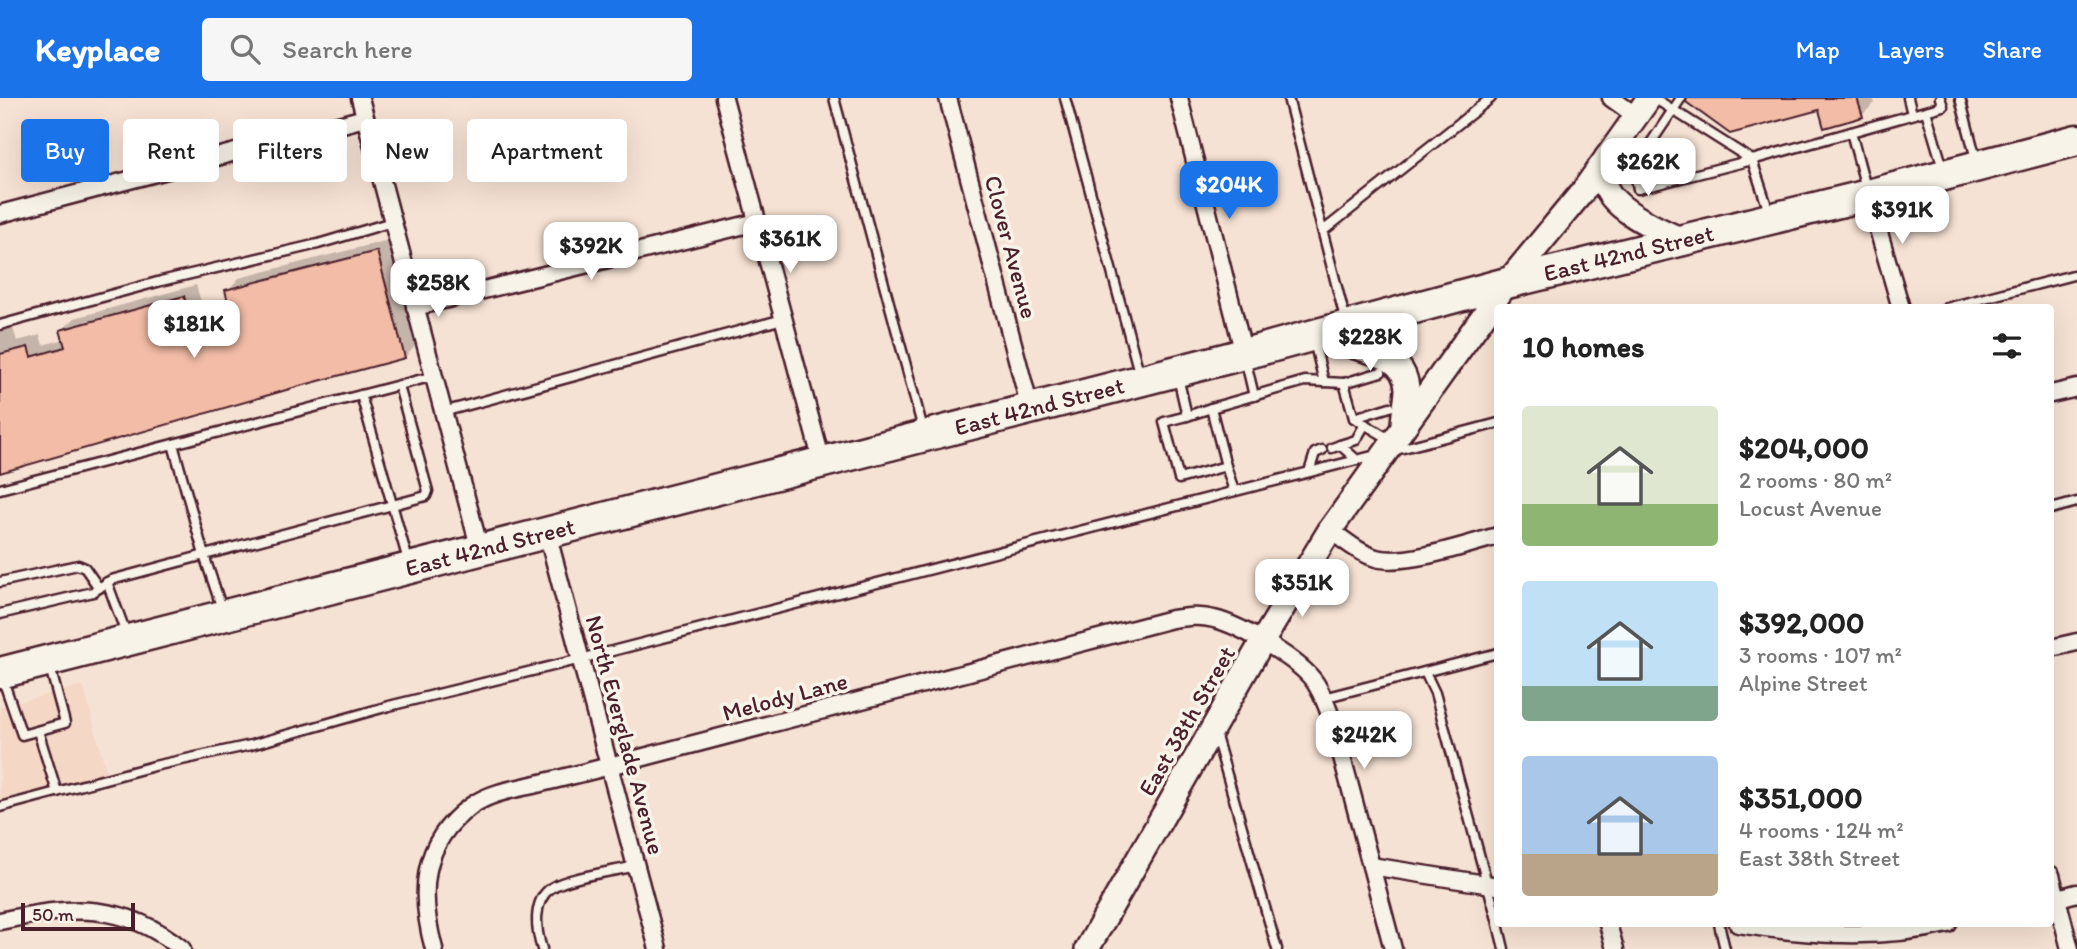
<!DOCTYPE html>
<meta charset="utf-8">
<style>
:root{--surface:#fff;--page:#f6f6f6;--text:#222;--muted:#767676;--accent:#1a73e8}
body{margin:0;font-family:Itim,sans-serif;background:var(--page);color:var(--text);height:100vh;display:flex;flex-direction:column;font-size:26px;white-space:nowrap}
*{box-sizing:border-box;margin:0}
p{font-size:23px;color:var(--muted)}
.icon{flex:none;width:38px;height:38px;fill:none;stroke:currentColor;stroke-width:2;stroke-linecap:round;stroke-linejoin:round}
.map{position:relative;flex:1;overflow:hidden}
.panel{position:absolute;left:1494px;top:206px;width:560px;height:623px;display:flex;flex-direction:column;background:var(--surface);border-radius:7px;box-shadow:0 7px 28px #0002}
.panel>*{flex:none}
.top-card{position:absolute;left:21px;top:21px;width:665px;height:63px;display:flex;gap:14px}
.scale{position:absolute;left:21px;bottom:18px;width:114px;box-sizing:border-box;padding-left:7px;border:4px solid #4a1f2b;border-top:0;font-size:19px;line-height:24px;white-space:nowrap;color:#4a1f2b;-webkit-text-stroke:5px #f7f3e8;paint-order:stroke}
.price{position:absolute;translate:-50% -60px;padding:0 16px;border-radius:14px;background:#fff;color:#222;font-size:23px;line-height:46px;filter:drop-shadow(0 2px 4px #0008)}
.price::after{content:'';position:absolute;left:50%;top:42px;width:21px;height:16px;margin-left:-10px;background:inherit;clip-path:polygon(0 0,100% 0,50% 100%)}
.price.selected{background:var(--accent);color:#fff}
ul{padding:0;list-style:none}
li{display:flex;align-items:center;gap:21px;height:175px;padding:0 28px}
li span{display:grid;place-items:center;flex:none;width:196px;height:140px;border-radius:7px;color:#555}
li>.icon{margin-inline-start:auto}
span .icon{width:84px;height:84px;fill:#fffc;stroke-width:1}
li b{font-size:30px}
h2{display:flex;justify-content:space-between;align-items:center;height:84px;padding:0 28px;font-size:30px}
.chip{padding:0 24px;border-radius:7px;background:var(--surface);box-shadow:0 7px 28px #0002;font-size:24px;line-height:63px}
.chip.selected{background:var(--accent);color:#fff}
header{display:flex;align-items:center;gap:42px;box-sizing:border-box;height:98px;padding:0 35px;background:var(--accent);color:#fff}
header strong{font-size:33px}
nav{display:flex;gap:38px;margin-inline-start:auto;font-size:24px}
.search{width:490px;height:63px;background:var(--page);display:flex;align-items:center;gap:18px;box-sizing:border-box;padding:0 24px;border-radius:7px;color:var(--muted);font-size:26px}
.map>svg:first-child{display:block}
</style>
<header>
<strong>Keyplace</strong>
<div class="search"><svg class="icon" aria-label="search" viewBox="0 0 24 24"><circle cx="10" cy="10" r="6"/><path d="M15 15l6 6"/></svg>Search here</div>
<nav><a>Map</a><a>Layers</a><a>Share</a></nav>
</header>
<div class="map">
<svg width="2077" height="851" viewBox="0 0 2077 851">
<rect width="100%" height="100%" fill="#f6e2d4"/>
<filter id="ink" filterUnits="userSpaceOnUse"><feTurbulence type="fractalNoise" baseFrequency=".0143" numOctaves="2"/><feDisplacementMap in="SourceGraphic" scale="14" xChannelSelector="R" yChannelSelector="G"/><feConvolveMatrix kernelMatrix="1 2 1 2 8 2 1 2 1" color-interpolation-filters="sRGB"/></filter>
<g filter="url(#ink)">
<path fill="#f5d7c6" d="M83,587L107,675L0,703V609Z"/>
<g fill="#0003">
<path d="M1689,0H1873L1875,5L1862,17L1820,10Z"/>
<path d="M389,142L417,246L405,259L299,286L0,373V234L13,230L17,243L40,237L43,247L65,241L62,232L75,220L196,187L207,224L233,217L227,193L239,180Z"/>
</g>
<g fill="#f2bca6" stroke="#4a1f2b" stroke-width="2">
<path d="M1687,0H1857L1863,19L1824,30L1819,12L1730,36L1686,4Z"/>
<path d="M377,153L405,260L300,288L0,375V256L28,249L31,259L65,249L60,232L184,198L194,235L233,225L225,192Z"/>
</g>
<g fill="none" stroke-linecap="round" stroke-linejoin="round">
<defs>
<g id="lane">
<path d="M834,0L923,331"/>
<path d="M1065,0L1140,278"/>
<path d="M1288,0L1346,224"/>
<path d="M1654,0L1752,62"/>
<path d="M1681,0L1634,70L1638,91L1752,62"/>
<path d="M1908,0L1912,16"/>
<path d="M1960,0L1976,61"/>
<path d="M1926,13L1943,70"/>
<path d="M1851,34L1866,90"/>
<path d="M1769,114L1752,62L1943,8L1940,0"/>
<path d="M1323,133L1491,0"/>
<path d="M1946,210L2077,176"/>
<path d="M0,227L161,183L318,146L392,124"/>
<path d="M1314,243L1324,284"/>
<path d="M1245,260L1254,298"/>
<path d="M1178,279L1187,318L1164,324L1179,381L1226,368L1211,310L1305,283L1344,285L1381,274"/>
<path d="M1344,285L1354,320L1393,343"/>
<path d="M361,297L409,466"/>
<path d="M443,314L783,221"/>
<path d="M1187,318L1211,310"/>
<path d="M1354,320L1390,309"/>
<path d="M173,346L204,457L222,511"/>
<path d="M1340,347L1356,342L1365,326"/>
<path d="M1332,350L1340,347L1357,362"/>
<path d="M1392,353L1498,325"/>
<path d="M1226,368L1234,393"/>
<path d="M1309,374L1315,355L1322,352"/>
<path d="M0,391L434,278"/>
<path d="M2051,411L2077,404"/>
<path d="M0,484L78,467L85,470L99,490"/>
<path d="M107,484L127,538"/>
<path d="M0,516L93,494L111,482L426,398L428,393L399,288"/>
<path d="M1425,574L1435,595L1498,825"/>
<path d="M2,579L22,637L65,625L50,569"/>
<path d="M1323,600L1498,555"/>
<path d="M38,633L57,694"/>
<path d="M1215,635L1277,851"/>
<path d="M0,709L154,668L251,647L389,608L581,561L1376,357"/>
<path d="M1498,826L1504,851"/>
<path d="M1719,826L1725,851"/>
<path d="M542,851C536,833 532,803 551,790C568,779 615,773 636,768"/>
</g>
<g id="street">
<path d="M360,0L480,452"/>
<path d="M724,0L822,364"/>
<path d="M948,0L1030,310"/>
<path d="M1179,0L1244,256"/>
<path d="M1611,0L1636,18"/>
<path d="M1868,97L1901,210"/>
<path d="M0,116L365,20"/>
<path d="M415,209L757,124"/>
<path d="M2051,296L2077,290"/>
<path d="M1330,432C1344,442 1359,455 1376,460C1405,468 1468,446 1498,438"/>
<path d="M547,435L658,851"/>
<path d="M2051,550L2077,544"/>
<path d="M1371,768L1498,788"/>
<path d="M2051,777L2070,851"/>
<path d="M2051,802L2077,795"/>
<path d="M0,823C70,808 124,803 182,851"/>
<path d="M1608,826L1615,851"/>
<path d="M1738,826C1807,837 1880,842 1948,826"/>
<path d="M434,851C419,796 420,745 471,708C493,693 517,691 541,685C575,677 610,668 644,659C820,613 996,567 1172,521C1186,519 1200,517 1214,521C1240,527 1302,563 1316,586C1333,614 1339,650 1348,681C1363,738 1378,794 1393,851"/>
</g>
<g id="secondary">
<path d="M1607,59C1606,66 1603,74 1604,82C1607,110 1659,132 1682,142"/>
<path d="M1321,235C1329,238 1337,243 1346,246C1370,255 1404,256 1407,290C1407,303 1403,316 1403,328"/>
<path d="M1087,851L1262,544L1330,432L1507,185L1583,93L1649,0"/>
</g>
<g id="highway">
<path id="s1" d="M0,575L1244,256L1507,185L1868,97L2077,42"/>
</g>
</defs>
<use href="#lane" stroke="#4a1f2b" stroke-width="13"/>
<use href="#street" stroke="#4a1f2b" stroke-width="21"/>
<use href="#secondary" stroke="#4a1f2b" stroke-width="28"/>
<use href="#highway" stroke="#4a1f2b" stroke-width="35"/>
<use href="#lane" stroke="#f7f3e8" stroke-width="8"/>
<use href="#street" stroke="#f7f3e8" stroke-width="16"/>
<use href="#secondary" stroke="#f7f3e8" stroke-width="23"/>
<use href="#highway" stroke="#f7f3e8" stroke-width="30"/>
</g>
</g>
<g text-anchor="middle" stroke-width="7" stroke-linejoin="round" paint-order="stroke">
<g font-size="24" fill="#4a1f2b" stroke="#f7f3e8">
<text transform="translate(1011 149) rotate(75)" y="8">Clover Avenue</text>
<text dy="8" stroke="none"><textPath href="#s1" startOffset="1682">East 42nd Street</textPath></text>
<text dy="8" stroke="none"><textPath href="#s1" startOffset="1073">East 42nd Street</textPath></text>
<text dy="8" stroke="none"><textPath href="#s1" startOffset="506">East 42nd Street</textPath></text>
<text transform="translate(785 599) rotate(-15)" y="8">Melody Lane</text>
<text transform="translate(1187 623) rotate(-60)" y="8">East 38th Street</text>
<text transform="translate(625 637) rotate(75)" y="8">North Everglade Avenue</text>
</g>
</g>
</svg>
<div class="scale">50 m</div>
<b class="price" style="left:1648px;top:100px">$262K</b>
<b class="price selected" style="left:1229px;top:123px">$204K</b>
<b class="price" style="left:1902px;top:148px">$391K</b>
<b class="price" style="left:790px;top:177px">$361K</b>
<b class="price" style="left:591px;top:184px">$392K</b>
<b class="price" style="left:438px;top:221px">$258K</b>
<b class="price" style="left:194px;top:262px">$181K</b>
<b class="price" style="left:1370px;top:275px">$228K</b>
<b class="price" style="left:1302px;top:521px">$351K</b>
<b class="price" style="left:1364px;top:673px">$242K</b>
<div class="top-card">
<a class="chip selected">Buy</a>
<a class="chip">Rent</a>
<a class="chip">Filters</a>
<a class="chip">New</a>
<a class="chip">Apartment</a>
</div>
<section class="panel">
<h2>10 homes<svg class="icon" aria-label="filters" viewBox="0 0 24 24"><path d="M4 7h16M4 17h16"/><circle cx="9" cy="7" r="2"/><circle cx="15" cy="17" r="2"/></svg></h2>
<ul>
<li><span style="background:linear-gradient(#dfe7d0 70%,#8fb573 0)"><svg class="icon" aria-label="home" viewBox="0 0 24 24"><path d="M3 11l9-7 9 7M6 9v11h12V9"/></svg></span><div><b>$204,000</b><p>2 rooms · 80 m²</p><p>Locust Avenue</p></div></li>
<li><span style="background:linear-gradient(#bfe0f5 75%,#7fa58c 0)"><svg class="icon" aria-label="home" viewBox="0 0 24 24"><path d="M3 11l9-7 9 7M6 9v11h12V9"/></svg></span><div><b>$392,000</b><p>3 rooms · 107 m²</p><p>Alpine Street</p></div></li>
<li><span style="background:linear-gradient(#a9c7e8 70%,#b9a48a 0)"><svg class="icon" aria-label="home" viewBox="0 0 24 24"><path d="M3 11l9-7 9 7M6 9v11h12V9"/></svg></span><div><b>$351,000</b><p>4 rooms · 124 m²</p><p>East 38th Street</p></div></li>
</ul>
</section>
</div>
